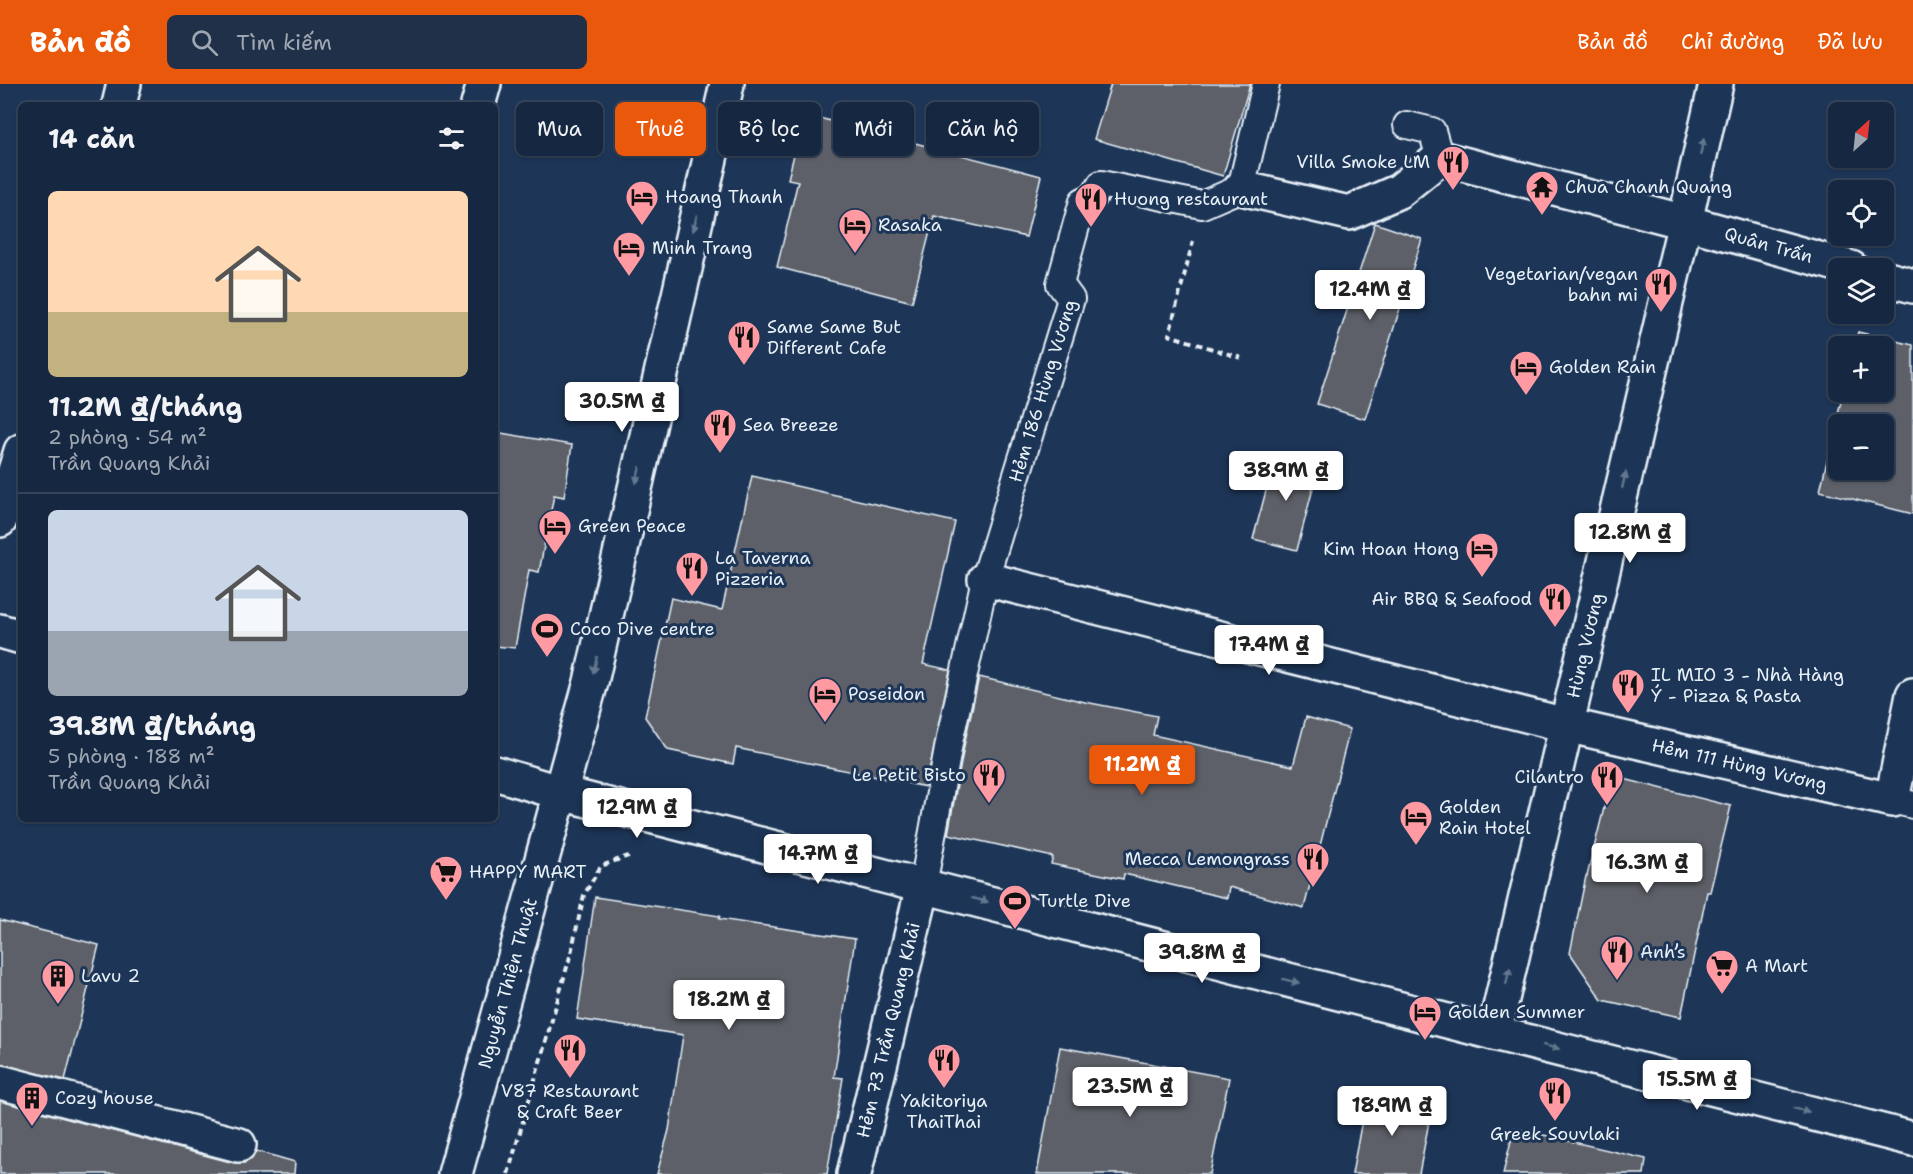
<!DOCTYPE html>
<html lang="vi">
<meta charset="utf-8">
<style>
:root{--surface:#162841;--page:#1f3048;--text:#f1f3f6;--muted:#9ea6b1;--line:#35445a;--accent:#ea580c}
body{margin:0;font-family:"Shantell Sans",sans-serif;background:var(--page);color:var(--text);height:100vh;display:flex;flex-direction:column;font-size:22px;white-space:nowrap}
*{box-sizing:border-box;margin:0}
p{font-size:20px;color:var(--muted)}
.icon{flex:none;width:33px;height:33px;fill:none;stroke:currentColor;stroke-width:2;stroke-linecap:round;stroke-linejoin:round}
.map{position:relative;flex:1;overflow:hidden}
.drawer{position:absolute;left:18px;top:18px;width:480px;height:720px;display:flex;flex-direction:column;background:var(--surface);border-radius:9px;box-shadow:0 2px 4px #0004,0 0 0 2px var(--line)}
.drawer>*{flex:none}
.guide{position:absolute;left:516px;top:18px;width:570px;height:54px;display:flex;gap:12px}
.needle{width:39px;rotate:27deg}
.fabs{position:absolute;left:1828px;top:18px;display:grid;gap:12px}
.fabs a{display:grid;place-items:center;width:66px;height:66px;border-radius:9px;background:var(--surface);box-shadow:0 2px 4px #0004,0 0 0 2px var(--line);font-size:30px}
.price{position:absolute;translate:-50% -51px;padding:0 14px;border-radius:6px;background:#fff;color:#222;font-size:20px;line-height:39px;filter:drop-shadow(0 2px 3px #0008)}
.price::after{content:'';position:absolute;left:50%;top:36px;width:18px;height:14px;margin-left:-9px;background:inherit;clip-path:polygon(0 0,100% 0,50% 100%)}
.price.active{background:var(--accent);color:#fff}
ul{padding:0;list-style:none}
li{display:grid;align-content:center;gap:12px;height:318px;padding:0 30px}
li+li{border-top:2px solid var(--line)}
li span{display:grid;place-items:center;height:186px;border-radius:9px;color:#555}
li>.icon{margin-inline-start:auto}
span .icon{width:108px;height:108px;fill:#fffc;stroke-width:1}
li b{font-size:26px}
h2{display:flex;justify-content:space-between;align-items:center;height:72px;padding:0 30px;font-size:26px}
.pill{padding:0 21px;border-radius:9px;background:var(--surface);box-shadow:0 2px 4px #0004,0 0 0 2px var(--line);font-size:21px;line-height:54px}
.pill.active{background:var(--accent);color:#fff}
header{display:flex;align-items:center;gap:36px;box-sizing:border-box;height:84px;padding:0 30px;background:var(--accent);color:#fff}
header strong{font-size:28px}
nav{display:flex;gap:33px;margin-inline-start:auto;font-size:21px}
.search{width:420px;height:54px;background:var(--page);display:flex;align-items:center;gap:15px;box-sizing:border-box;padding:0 21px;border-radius:9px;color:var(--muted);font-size:22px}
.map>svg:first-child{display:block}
</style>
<header>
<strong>Bản đồ</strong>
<div class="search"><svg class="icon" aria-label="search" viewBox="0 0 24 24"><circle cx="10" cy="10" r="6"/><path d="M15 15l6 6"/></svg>Tìm kiếm</div>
<nav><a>Bản đồ</a><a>Chỉ đường</a><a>Đã lưu</a></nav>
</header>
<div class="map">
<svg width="1913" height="1090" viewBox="0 0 1913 1090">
<rect width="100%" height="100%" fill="#1d3557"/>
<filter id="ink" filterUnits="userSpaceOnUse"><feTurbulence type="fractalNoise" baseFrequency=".0167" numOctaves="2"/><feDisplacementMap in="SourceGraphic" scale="12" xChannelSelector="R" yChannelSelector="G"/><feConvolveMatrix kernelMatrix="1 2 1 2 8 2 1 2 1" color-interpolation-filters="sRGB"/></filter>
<g filter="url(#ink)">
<g fill="#5d6067" stroke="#e8f1f8" stroke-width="1.5" fill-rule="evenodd">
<path d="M1111,0H1250L1223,92L1094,55Z"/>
<path d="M804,30L1041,92L1026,153L934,132L912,218L777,183L798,97L788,95Z"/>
<path d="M1375,139L1422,155L1365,335L1317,320Z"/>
<path d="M1858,248L1913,261V430L1820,407L1843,308H1884V262H1854ZM1839,340H1884V386H1839Z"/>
<path d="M495,348L572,361L564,413L554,411L539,488L529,486L515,564L495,562Z"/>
<path d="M1276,370L1319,381L1297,466L1253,455Z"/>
<path d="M752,392L955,438L923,580L950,586L926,703L736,664L733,680L668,666L645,633L671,514L722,526Z"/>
<path d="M979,593L1085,618L1157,632L1153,651L1293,682L1306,633L1350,645L1304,824L1229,803L1227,814L1124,790L1123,795L1051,780L1053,773L948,750L965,657Z"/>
<path d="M1612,692L1731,722L1710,808H1707L1681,933L1602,916L1570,869L1586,792H1587Z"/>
<path d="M595,813L720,832L719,835L855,855L834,993L843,994L827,1090H657L669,1046L683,951L577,935Z"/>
<path d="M0,836L99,861L65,996L0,980Z"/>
<path d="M1060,963L1229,994L1210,1090H1037Z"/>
<path d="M1367,1009L1432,1022L1419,1090H1352Z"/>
<path d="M0,1017L234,1079H244L252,1075L256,1067L295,1078L294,1090H0Z"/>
<path d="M1514,1044L1646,1075L1644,1090H1503Z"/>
</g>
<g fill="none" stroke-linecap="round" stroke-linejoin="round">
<defs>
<g id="service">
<path d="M1407,41L1432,47L1440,74"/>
<path d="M1892,716L1913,721"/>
<path id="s1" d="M923,802L950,654L985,495L1071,215L1060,200L1083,117L1094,112L1101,100L1202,121L1241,104L1266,0"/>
</g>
<g id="minor">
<path d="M119,21L124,0"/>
<path d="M478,21L484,0"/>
<path id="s2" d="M1241,104L1349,129L1399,107L1440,74L1685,138L1851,184"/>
<path d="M1884,194L1913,202"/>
<path d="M0,436L21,367"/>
<path id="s3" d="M985,495L1566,641L1892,716L1913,611"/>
<path d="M0,547L21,553"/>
<path d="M495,689L561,709"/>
<path d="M0,998L239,1061"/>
<path id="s4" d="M854,1090L923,802"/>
</g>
<g id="tertiary">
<path d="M561,709L1494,949L1913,1055"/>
<path id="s5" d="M1494,949L1685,138L1716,0"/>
<path id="s6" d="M455,1090L591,598L727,0"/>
</g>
</defs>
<use href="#service" stroke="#e8f1f8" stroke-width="30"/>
<use href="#minor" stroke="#e8f1f8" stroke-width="38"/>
<use href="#tertiary" stroke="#e8f1f8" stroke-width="38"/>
<g stroke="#e8f1f8" stroke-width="4" stroke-dasharray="6 4.5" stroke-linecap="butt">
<path d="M1193,157L1169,251L1241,274"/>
<path d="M508,1090L571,869L584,811L601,782L631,771"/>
</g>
<use href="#service" stroke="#1d3557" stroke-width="26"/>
<use href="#minor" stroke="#1d3557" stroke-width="33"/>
<use href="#tertiary" stroke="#1d3557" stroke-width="33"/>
</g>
<defs><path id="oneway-solid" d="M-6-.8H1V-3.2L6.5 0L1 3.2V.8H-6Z" transform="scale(1.5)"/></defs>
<g fill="#64778f">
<use href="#oneway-solid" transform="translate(1702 63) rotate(-78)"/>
<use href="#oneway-solid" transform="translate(695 139) rotate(103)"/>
<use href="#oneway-solid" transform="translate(638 391) rotate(103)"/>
<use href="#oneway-solid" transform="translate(1624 396) rotate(-77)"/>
<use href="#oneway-solid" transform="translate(595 581) rotate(103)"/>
<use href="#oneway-solid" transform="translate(980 816) rotate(14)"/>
<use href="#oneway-solid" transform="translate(1508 892) rotate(-77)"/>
<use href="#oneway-solid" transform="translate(1291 897) rotate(14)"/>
<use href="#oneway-solid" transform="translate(1551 963) rotate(14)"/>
<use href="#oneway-solid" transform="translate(1801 1026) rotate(14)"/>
</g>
</g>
<defs>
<symbol id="restaurant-pin" viewBox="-11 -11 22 30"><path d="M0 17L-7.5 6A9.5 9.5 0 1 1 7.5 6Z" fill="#ff9aa2" stroke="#1d3557"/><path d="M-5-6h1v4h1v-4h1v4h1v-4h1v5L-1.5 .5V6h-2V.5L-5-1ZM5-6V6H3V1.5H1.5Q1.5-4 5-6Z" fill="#111"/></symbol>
<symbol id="temple-pin" viewBox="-11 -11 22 30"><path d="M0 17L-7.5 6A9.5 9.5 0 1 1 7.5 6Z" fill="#ff9aa2" stroke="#1d3557"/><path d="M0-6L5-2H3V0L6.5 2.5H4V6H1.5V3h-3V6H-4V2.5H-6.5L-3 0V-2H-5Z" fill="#111"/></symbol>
<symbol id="hotel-pin" viewBox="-11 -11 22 30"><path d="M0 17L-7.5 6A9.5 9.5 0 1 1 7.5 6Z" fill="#ff9aa2" stroke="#1d3557"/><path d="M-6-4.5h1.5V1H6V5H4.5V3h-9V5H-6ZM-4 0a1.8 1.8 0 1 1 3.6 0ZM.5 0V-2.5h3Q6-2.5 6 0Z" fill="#111"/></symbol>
<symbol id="stadium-pin" viewBox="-11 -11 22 30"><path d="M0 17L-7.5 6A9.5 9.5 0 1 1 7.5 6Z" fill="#ff9aa2" stroke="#1d3557"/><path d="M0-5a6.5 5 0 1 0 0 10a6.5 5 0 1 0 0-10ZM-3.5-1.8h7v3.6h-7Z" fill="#111"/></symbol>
<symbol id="supermarket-pin" viewBox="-11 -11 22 30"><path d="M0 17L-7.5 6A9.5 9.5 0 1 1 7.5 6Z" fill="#ff9aa2" stroke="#1d3557"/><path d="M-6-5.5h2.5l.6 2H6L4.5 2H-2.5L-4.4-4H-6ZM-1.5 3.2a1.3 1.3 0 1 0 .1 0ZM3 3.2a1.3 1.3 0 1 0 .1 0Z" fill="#111"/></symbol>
<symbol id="building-pin" viewBox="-11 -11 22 30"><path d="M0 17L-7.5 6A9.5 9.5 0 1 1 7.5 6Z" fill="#ff9aa2" stroke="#1d3557"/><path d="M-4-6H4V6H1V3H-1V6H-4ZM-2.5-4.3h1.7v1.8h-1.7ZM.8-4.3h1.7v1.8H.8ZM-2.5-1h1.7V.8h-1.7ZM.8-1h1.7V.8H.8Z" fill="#111"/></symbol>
</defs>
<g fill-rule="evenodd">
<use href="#restaurant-pin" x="1434" y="59" width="38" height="52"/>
<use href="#temple-pin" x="1523" y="84" width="38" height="52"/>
<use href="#hotel-pin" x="623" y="94" width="38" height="52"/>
<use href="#restaurant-pin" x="1072" y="96" width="38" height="52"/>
<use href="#hotel-pin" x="836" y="122" width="38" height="52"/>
<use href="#hotel-pin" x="610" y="145" width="38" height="52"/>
<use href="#restaurant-pin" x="1642" y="181" width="38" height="52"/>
<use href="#restaurant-pin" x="725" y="234" width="38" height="52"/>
<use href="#hotel-pin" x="1507" y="264" width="38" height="52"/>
<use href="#restaurant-pin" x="701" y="322" width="38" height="52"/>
<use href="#hotel-pin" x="536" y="423" width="38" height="52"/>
<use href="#hotel-pin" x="1463" y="446" width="38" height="52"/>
<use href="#restaurant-pin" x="673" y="465" width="38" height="52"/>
<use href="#restaurant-pin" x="1536" y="496" width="38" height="52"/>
<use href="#stadium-pin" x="528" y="526" width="38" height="52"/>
<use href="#restaurant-pin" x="1609" y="582" width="38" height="52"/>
<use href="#hotel-pin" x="806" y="591" width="38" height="52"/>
<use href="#restaurant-pin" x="970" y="672" width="38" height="52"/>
<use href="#restaurant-pin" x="1588" y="674" width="38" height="52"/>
<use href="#hotel-pin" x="1397" y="714" width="38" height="52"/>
<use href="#restaurant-pin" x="1294" y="756" width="38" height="52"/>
<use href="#supermarket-pin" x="427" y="769" width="38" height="52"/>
<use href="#stadium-pin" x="996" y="798" width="38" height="52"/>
<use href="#restaurant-pin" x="1598" y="849" width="38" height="52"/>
<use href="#supermarket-pin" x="1703" y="863" width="38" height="52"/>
<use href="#building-pin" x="39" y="873" width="38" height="52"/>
<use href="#hotel-pin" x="1406" y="909" width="38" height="52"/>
<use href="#restaurant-pin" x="551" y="947" width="38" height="52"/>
<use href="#restaurant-pin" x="925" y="957" width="38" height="52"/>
<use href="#restaurant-pin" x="1536" y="990" width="38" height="52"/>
<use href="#building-pin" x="13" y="995" width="38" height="52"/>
</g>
<g text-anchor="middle" stroke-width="6" stroke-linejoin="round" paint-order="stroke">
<g font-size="18" fill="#e8f1f8" stroke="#1d3557" text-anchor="start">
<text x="1430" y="84" text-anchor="end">Villa Smoke LM</text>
<text x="1565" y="109">Chua Chanh Quang</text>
<text x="665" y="119">Hoang Thanh</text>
<text x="1114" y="121">Huong restaurant</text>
<text x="878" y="147">Rasaka</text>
<text x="652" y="170">Minh Trang</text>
<text x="1638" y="196" text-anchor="end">Vegetarian/vegan<tspan x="1638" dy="21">bahn mi</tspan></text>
<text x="767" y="249">Same Same But<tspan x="767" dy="21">Different Cafe</tspan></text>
<text x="1549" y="289">Golden Rain</text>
<text x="743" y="347">Sea Breeze</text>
<text x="578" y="448">Green Peace</text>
<text x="1459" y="471" text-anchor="end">Kim Hoan Hong</text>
<text x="715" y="480">La Taverna<tspan x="715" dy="21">Pizzeria</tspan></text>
<text x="1532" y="521" text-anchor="end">Air BBQ &amp; Seafood</text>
<text x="570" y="551">Coco Dive centre</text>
<text x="1651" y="597">IL MIO 3 - Nhà Hàng<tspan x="1651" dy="21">Ý - Pizza &amp; Pasta</tspan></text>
<text x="848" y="616">Poseidon</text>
<text x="966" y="697" text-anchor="end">Le Petit Bisto</text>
<text x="1584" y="699" text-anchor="end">Cilantro</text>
<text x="1439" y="729">Golden<tspan x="1439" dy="21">Rain Hotel</tspan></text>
<text x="1290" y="781" text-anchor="end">Mecca Lemongrass</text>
<text x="469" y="794">HAPPY MART</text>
<text x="1038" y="823">Turtle Dive</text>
<text x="1640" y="874">Anh’s</text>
<text x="1745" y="888">A Mart</text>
<text x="81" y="898">Lavu 2</text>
<text x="1448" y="934">Golden Summer</text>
<text x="570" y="1013" text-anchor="middle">V87 Restaurant<tspan x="570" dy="21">&amp; Craft Beer</tspan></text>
<text x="55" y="1020">Cozy house</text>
<text x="944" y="1023" text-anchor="middle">Yakitoriya<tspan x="944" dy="21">ThaiThai</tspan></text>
<text x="1555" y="1056" text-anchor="middle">Greek Souvlaki</text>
</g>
<g font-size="18" fill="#e8f1f8" stroke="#1d3557">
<text dy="6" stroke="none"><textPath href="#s2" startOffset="558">Quân Trấn</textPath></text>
<text dy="6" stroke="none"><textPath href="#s1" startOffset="510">Hẻm 186 Hùng Vương</textPath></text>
<text dy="6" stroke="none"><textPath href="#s5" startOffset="398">Hùng Vương</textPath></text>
<text dy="6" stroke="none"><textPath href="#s3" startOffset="777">Hẻm 111 Hùng Vương</textPath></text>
<text dy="6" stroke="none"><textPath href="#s6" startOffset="198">Nguyễn Thiện Thuật</textPath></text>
<text dy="6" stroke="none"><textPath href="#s4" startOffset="148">Hẻm 73 Trần Quang Khải</textPath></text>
</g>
</g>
</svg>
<div class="fabs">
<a><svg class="needle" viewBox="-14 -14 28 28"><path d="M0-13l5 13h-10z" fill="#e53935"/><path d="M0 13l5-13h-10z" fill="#9ea6b1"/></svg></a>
<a><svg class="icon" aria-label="locate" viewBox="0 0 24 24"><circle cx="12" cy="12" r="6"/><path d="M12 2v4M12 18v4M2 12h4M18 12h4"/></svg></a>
<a><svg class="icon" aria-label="layers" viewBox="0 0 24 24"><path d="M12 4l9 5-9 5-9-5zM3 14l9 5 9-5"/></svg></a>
<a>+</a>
<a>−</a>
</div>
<b class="price" style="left:1370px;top:237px">12.4M ₫</b>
<b class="price" style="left:622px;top:349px">30.5M ₫</b>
<b class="price" style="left:1286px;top:418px">38.9M ₫</b>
<b class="price" style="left:1630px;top:480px">12.8M ₫</b>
<b class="price" style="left:1269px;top:592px">17.4M ₫</b>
<b class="price active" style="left:1142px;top:712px">11.2M ₫</b>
<b class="price" style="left:637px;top:755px">12.9M ₫</b>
<b class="price" style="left:818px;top:801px">14.7M ₫</b>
<b class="price" style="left:1647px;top:810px">16.3M ₫</b>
<b class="price" style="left:1202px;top:900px">39.8M ₫</b>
<b class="price" style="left:729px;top:947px">18.2M ₫</b>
<b class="price" style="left:1697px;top:1027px">15.5M ₫</b>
<b class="price" style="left:1130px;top:1034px">23.5M ₫</b>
<b class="price" style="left:1392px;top:1053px">18.9M ₫</b>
<div class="guide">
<a class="pill">Mua</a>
<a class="pill active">Thuê</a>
<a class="pill">Bộ lọc</a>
<a class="pill">Mới</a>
<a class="pill">Căn hộ</a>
</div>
<section class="drawer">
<h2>14 căn<svg class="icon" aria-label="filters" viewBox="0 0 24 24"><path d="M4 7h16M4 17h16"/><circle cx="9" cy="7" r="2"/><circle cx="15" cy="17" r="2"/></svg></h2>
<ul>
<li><span style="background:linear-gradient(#ffd9b3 65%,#c2b280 0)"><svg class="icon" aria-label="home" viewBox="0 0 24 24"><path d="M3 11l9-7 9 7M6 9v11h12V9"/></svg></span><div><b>11.2M ₫/tháng</b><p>2 phòng · 54 m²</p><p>Trần Quang Khải</p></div></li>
<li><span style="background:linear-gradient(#c9d6e8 65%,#9aa5b1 0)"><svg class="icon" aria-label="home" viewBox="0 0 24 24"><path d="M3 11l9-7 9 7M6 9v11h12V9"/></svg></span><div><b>39.8M ₫/tháng</b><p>5 phòng · 188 m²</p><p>Trần Quang Khải</p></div></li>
</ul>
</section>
</div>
